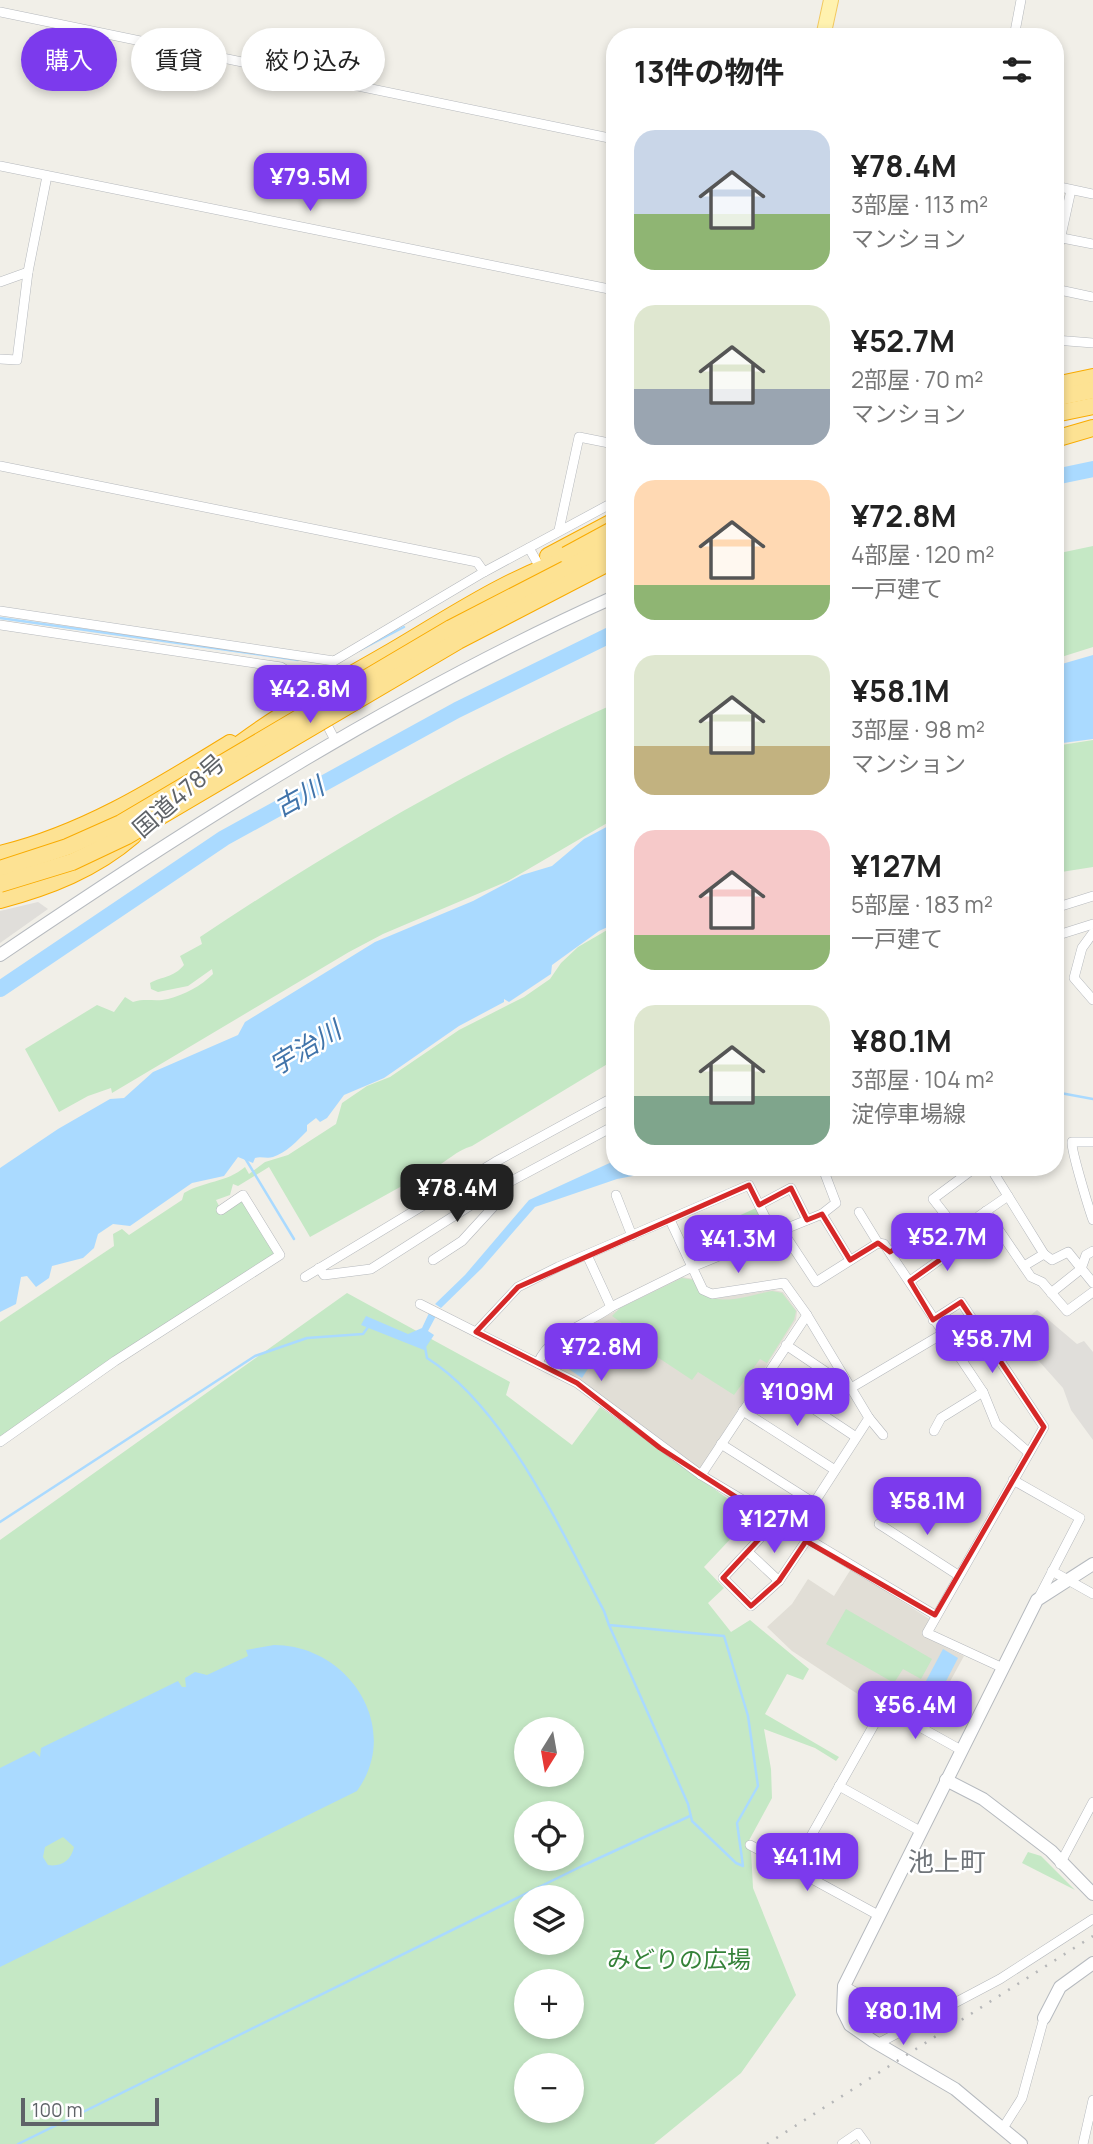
<!DOCTYPE html>
<html lang="ja">
<meta charset="utf-8">
<style>
:root{--surface:#fff;--page:#f2f2f2;--text:#222;--muted:#767676;--accent:#7c3aed}
body{margin:0;font-family:Manrope,"Noto Sans JP",sans-serif;background:var(--page);color:var(--text);height:100vh;display:flex;flex-direction:column;font-size:26px;white-space:nowrap}
*{box-sizing:border-box;margin:0}
p{font-size:23px;color:var(--muted)}
.icon{flex:none;width:38px;height:38px;fill:none;stroke:currentColor;stroke-width:2;stroke-linecap:round;stroke-linejoin:round}
.map{position:relative;flex:1;overflow:hidden}
.panel{position:absolute;left:606px;top:28px;width:458px;height:1148px;display:flex;flex-direction:column;background:var(--surface);border-radius:28px;box-shadow:0 4px 10px #0003}
.panel>*{flex:none}
.banner{position:absolute;left:21px;top:28px;width:480px;height:63px;display:flex;gap:14px}
.needle{width:46px;rotate:191deg}
.tools{position:absolute;left:514px;top:1717px;display:grid;gap:14px}
.tools a{display:grid;place-items:center;width:70px;height:70px;border-radius:50%;background:var(--surface);box-shadow:0 4px 10px #0003;font-size:35px}
.scale{position:absolute;left:21px;bottom:18px;width:138px;box-sizing:border-box;padding-left:7px;border:4px solid #5f6368;border-top:0;font-size:19px;line-height:24px;white-space:nowrap;color:#5f6368;-webkit-text-stroke:5px #fff;paint-order:stroke}
.price{position:absolute;translate:-50% -60px;padding:0 16px;border-radius:14px;background:var(--accent);color:#fff;font-size:23px;line-height:46px;filter:drop-shadow(0 2px 4px #0008)}
.price::after{content:'';position:absolute;left:50%;top:42px;width:21px;height:16px;margin-left:-10px;background:inherit;clip-path:polygon(0 0,100% 0,50% 100%)}
.price.on{background:#222;color:#fff}
ul{padding:0;list-style:none}
li{display:flex;align-items:center;gap:21px;height:175px;padding:0 28px}
li span{display:grid;place-items:center;flex:none;width:196px;height:140px;border-radius:21px;color:#555}
li>.icon{margin-inline-start:auto}
span .icon{width:84px;height:84px;fill:#fffc;stroke-width:1}
li b{font-size:30px}
h2{display:flex;justify-content:space-between;align-items:center;height:84px;padding:0 28px;font-size:30px}
.tag{padding:0 24px;border-radius:32px;background:var(--surface);box-shadow:0 4px 10px #0003;font-size:24px;line-height:63px}
.tag.on{background:var(--accent);color:#fff}
.map>svg:first-child{display:block}
</style>
<div class="map">
<svg width="1093" height="2144" viewBox="0 0 1093 2144">
<rect width="100%" height="100%" fill="#f1efe8"/>
<g fill="#e0deda">
<path d="M38,902L48,909L0,943V911Z"/>
<path d="M1037,1310L1077,1344L1084,1341L1093,1352V1440L1071,1410L1063,1388L1012,1331Z"/>
</g>
<g fill="#e1ded6">
<path d="M682,1277L694,1279L700,1292L712,1299L773,1290L783,1292L797,1311L796,1320L701,1467L695,1469L549,1361L548,1353L563,1338Z"/>
<path d="M851,1569L931,1620L923,1636L964,1656L925,1727L879,1708L792,1651L767,1627L792,1604L808,1579L834,1596Z"/>
</g>
<g fill="#c5e8c5" fill-rule="evenodd">
<path d="M1093,546V647L1055,659V554Z"/>
<path d="M614,704V819L508,881L383,934L349,952L112,1093L111,1088L88,1096L59,1112L25,1049L97,1005L114,1012L125,997L133,1002C145,998 156,1002 168,999C184,995 201,986 213,974L212,969L188,986L158,992L151,989L150,983C163,976 173,978 184,965L180,956L202,944L200,937C332,849 470,768 614,704Z"/>
<path d="M1093,740V867L1055,873V746Z"/>
<path d="M614,926V1060L472,1146C456,1151 447,1161 433,1169L428,1166L422,1168L420,1176L310,1237L269,1167L238,1186L233,1184L230,1195L216,1200L221,1210L243,1195L280,1255L0,1442V1322L114,1246L113,1234L122,1229L129,1235L182,1200L184,1193C204,1181 226,1183 245,1167L249,1174L265,1162L288,1155L336,1124L342,1103L367,1086L390,1077L459,1030L524,997L550,979L561,963L578,947Z"/>
<path d="M756,1208L765,1225L764,1231L744,1239L734,1218Z"/>
<path d="M682,1278L694,1280C707,1312 744,1296 772,1291L782,1293L796,1311L794,1320L767,1363L760,1359L734,1395L698,1372L692,1380L621,1333L626,1326L612,1316L620,1308Z"/>
<path d="M347,1293L510,1382L506,1395L572,1445L600,1407L752,1516L704,1567L724,1588L708,1603L731,1632L750,1620L809,1669L803,1680L787,1674L765,1714L839,1757L836,1761L815,1748L764,1729L771,1769L772,1798L746,1846L751,1850L753,1888L796,1995L741,2073L654,2144H0V1540ZM527,1729H572V1774H527ZM527,1813H572V1858H527ZM527,1897H572V1942H527ZM527,1981H572V2026H527ZM527,2065H572V2110H527Z"/>
<path d="M846,1609L932,1659L921,1679L903,1669L894,1683L826,1644Z"/>
<path d="M1028,1852L1041,1856L1075,1890L1022,1863Z"/>
</g>
<g fill="#aadaff" fill-rule="evenodd">
<path d="M1093,655V739L1055,744V666Z"/>
<path d="M614,823V924L599,931L552,965L551,974L509,1002L504,999V1002L459,1026L384,1078L344,1095L327,1118L320,1122L316,1118L307,1125V1131C298,1140 286,1153 273,1157C267,1159 261,1156 255,1158L253,1163L238,1157L224,1176L192,1183L130,1226L113,1224L98,1234L94,1248L83,1258L52,1266L49,1278L36,1287L27,1276L21,1277L16,1304L0,1312V1168L58,1129L110,1099L124,1098L153,1072L238,1035L245,1022L375,942L473,901L522,875L552,866L584,839Z"/>
<path d="M614,1161V1167H680L617,1179L535,1207L482,1268L441,1308L435,1304L465,1275L529,1200Z"/>
<path d="M429,1313L436,1316L428,1331L434,1335L424,1350L361,1325L366,1316L408,1334L422,1328Z"/>
<path d="M563,1345L591,1364L582,1378L554,1359Z"/>
<path d="M274,1645C348,1645 403,1727 357,1791L0,1967V1768L34,1751L40,1757L41,1748L178,1681L182,1687H186L185,1678L195,1672L207,1675L248,1656L246,1650ZM63,1837L74,1847C71,1861 61,1867 48,1865L43,1857L45,1847Z"/>
<path d="M943,1649L958,1658L942,1689L926,1681Z"/>
</g>
<g fill="none" stroke-linecap="round" stroke-linejoin="round">
<g stroke="#aadaff" stroke-width="2.5">
<path d="M0,618L298,660"/>
<path d="M360,650L404,627"/>
<path d="M1055,1092L1093,1099"/>
<path d="M245,1158L294,1239"/>
<path d="M425,1347L427,1358C505,1407 560,1529 604,1611L609,1625L688,1804L692,1821L736,1863L743,1866L737,1823L758,1786L748,1716L724,1636L609,1625"/>
<path d="M0,1522L255,1356L307,1338L363,1334L368,1327"/>
<path d="M18,2144L582,1866L690,1816"/>
</g>
<g stroke="#aadaff" stroke-width="16">
<path d="M1055,477L1093,469"/>
<path d="M0,989L224,838L457,710L614,633"/>
</g>
<defs>
<g id="street">
<path d="M0,12L614,139"/>
<path d="M1014,37L1021,0"/>
<path d="M0,166L614,290"/>
<path d="M1055,186L1093,194"/>
<path d="M1057,237L1093,244"/>
<path d="M1055,263L1071,190"/>
<path d="M28,272L47,176"/>
<path d="M0,282L28,272L17,360L0,359"/>
<path d="M1055,289L1093,297"/>
<path d="M1055,340L1093,343"/>
<path d="M0,466L477,562L484,572"/>
<path d="M559,530L579,437L614,444"/>
<path d="M529,548L537,562"/>
<path d="M0,611L334,661L484,572L614,502"/>
<path d="M0,625L281,667L297,677L313,701"/>
<path d="M324,719L336,742"/>
<path d="M1055,908L1093,896"/>
<path d="M1093,933L1082,948L1074,978L1093,1000"/>
<path d="M1055,936L1093,924"/>
<path d="M1093,1142H1072C1071,1150 1089,1209 1093,1220"/>
<path d="M990,1167L1044,1254L1052,1260L1068,1252L1093,1283"/>
<path d="M616,1195L632,1236"/>
<path d="M759,1205L791,1188L807,1220"/>
<path d="M986,1211L1031,1277L1042,1282L1067,1311L1093,1292"/>
<path d="M859,1212L878,1243"/>
<path d="M822,1214L850,1260"/>
<path d="M979,1216L1008,1196"/>
<path d="M670,1220L703,1290L712,1294L784,1283L807,1315L869,1418L883,1435"/>
<path d="M783,1232L816,1282L878,1243L884,1244L983,1392L996,1424L1028,1452"/>
<path d="M890,1252L924,1230L944,1257"/>
<path d="M587,1255L611,1307L692,1267L822,1214L836,1203L825,1174"/>
<path d="M433,1260L462,1241L495,1205L493,1191"/>
<path d="M1024,1266L1044,1254"/>
<path d="M319,1268L324,1275L371,1269L493,1191L614,1126"/>
<path d="M305,1277L495,1162L614,1097"/>
<path d="M910,1281L966,1241L933,1199L976,1167"/>
<path d="M1051,1293L1081,1269L1086,1255L1093,1251"/>
<path d="M420,1304L577,1383L701,1475L935,1615"/>
<path d="M933,1320L961,1302L1044,1427L927,1633L1003,1668"/>
<path d="M476,1332L518,1287L558,1267L749,1185L773,1233"/>
<path d="M786,1345L832,1376L845,1380"/>
<path d="M538,1363C550,1334 586,1325 611,1307"/>
<path d="M766,1377L856,1437"/>
<path d="M851,1388L944,1333"/>
<path d="M743,1411L835,1470"/>
<path d="M934,1431L941,1418L983,1392"/>
<path d="M0,1442L115,1361L280,1255L243,1195L221,1210"/>
<path d="M721,1444L814,1503"/>
<path d="M701,1475L807,1315"/>
<path d="M1013,1480L1080,1518L1039,1597"/>
<path d="M775,1522L723,1578L751,1606L779,1581L806,1541"/>
<path d="M879,1524L958,1575"/>
<path d="M794,1534L869,1418"/>
<path d="M748,1552L779,1581"/>
<path d="M1052,1571L1093,1594"/>
<path d="M839,1786L920,1831"/>
<path d="M750,1845L878,1915"/>
<path d="M1060,1864L1093,1802"/>
<path d="M793,1868L884,1707L961,1750"/>
<path d="M844,1986L915,2024L1000,1979L1093,1919"/>
<path d="M877,2044L915,2024"/>
<path d="M1003,2128L1022,2098L1044,2018"/>
<path d="M842,2144L858,2133L866,2144"/>
<path d="M1083,2144L1093,2100"/>
</g>
<g id="secondary">
<path d="M0,955C196,822 398,694 614,597"/>
<path d="M946,1780L983,1799L1051,1851L1093,1894"/>
<path d="M1044,2018L1060,1987L1093,1963"/>
<path d="M1021,2144L955,2089L873,2041L850,2025L843,2011L844,1986L1037,1600L1093,1564"/>
</g>
<path id="primary" d="M823,37L831,0"/>
<g id="highway">
<path d="M1055,385L1093,377"/>
<path d="M1055,398L1093,390"/>
<path d="M1055,414L1093,406"/>
<path d="M1055,439L1093,428"/>
<path d="M548,556L614,521"/>
<path d="M224,756C273,716 332,686 387,654C449,618 512,574 581,555"/>
<path d="M0,854C84,834 157,788 230,743"/>
<path d="M0,900C49,887 95,869 133,836"/>
</g>
</defs>
<use href="#street" stroke="#b5b8bc" stroke-width="10"/>
<use href="#secondary" stroke="#b6babf" stroke-width="14"/>
<use href="#primary" stroke="#f2c960" stroke-width="16"/>
<use href="#highway" stroke="#f9ab00" stroke-width="18"/>
<use href="#street" stroke="#fff" stroke-width="9"/>
<use href="#secondary" stroke="#fff" stroke-width="12"/>
<use href="#primary" stroke="#fff2af" stroke-width="14"/>
<use href="#highway" stroke="#fde293" stroke-width="16"/>
<path stroke="#b6b7b8" stroke-width="2.5" stroke-dasharray="2 9" stroke-linecap="butt" d="M767,2144L1093,1936"/>
<defs>
<g id="highway-bridge">
<path d="M566,555L614,529"/>
<path d="M0,869L67,847L121,823L451,628L614,544"/>
<path d="M0,884L72,862L127,836L458,641L614,560"/>
</g>
</defs>
<use href="#highway-bridge" stroke="#f9ab00" stroke-width="18" stroke-linecap="butt"/>
<use href="#highway-bridge" stroke="#fde293" stroke-width="16"/>
</g>
<path fill="none" stroke="#d62828" stroke-width="5" stroke-linejoin="round" d="M749,1185L759,1205L791,1188L807,1220L822,1214L850,1260L878,1243L890,1252L924,1230L944,1257L910,1281L933,1320L961,1302L1044,1427L935,1615L806,1541L779,1581L751,1606L723,1578L775,1522L660,1448L577,1383L476,1332L518,1287Z"/>
<g text-anchor="middle" stroke-width="5" stroke-linejoin="round" paint-order="stroke">
<g font-size="24" fill="#5f6368" stroke="#fff">
<text transform="translate(179 796) rotate(-41)" y="8">国道478号</text>
</g>
<g font-size="24" fill="#348238" stroke="#fff">
<text x="679" y="1968">みどりの広場</text>
</g>
<g font-size="26" font-style="italic" fill="#4174aa" stroke="#fff">
<text transform="translate(299 797) rotate(-29)" y="9">古川</text>
<text transform="translate(305 1048) rotate(-31)" y="9">宇治川</text>
</g>
<g font-size="26" fill="#70757a" stroke="#fff">
<text x="947" y="1871">池上町</text>
</g>
</g>
</svg>
<div class="tools">
<a><svg class="needle" viewBox="-14 -14 28 28"><path d="M0-13l5 13h-10z" fill="#e53935"/><path d="M0 13l5-13h-10z" fill="#767676"/></svg></a>
<a><svg class="icon" aria-label="locate" viewBox="0 0 24 24"><circle cx="12" cy="12" r="6"/><path d="M12 2v4M12 18v4M2 12h4M18 12h4"/></svg></a>
<a><svg class="icon" aria-label="layers" viewBox="0 0 24 24"><path d="M12 4l9 5-9 5-9-5zM3 14l9 5 9-5"/></svg></a>
<a>+</a>
<a>−</a>
</div>
<div class="scale">100 m</div>
<b class="price" style="left:310px;top:213px">¥79.5M</b>
<b class="price" style="left:310px;top:725px">¥42.8M</b>
<b class="price on" style="left:457px;top:1224px">¥78.4M</b>
<b class="price" style="left:947px;top:1273px">¥52.7M</b>
<b class="price" style="left:738px;top:1275px">¥41.3M</b>
<b class="price" style="left:992px;top:1375px">¥58.7M</b>
<b class="price" style="left:601px;top:1383px">¥72.8M</b>
<b class="price" style="left:797px;top:1428px">¥109M</b>
<b class="price" style="left:927px;top:1537px">¥58.1M</b>
<b class="price" style="left:774px;top:1555px">¥127M</b>
<b class="price" style="left:915px;top:1741px">¥56.4M</b>
<b class="price" style="left:807px;top:1893px">¥41.1M</b>
<b class="price" style="left:903px;top:2047px">¥80.1M</b>
<div class="banner">
<a class="tag on">購入</a>
<a class="tag">賃貸</a>
<a class="tag">絞り込み</a>
</div>
<section class="panel">
<h2>13件の物件<svg class="icon" aria-label="filters" viewBox="0 0 24 24"><path d="M4 7h16M4 17h16"/><circle cx="9" cy="7" r="2"/><circle cx="15" cy="17" r="2"/></svg></h2>
<ul>
<li><span style="background:linear-gradient(#c9d6e8 60%,#8fb573 0)"><svg class="icon" aria-label="home" viewBox="0 0 24 24"><path d="M3 11l9-7 9 7M6 9v11h12V9"/></svg></span><div><b>¥78.4M</b><p>3部屋 · 113 m²</p><p>マンション</p></div></li>
<li><span style="background:linear-gradient(#dfe7d0 60%,#9aa5b1 0)"><svg class="icon" aria-label="home" viewBox="0 0 24 24"><path d="M3 11l9-7 9 7M6 9v11h12V9"/></svg></span><div><b>¥52.7M</b><p>2部屋 · 70 m²</p><p>マンション</p></div></li>
<li><span style="background:linear-gradient(#ffd9b3 75%,#8fb573 0)"><svg class="icon" aria-label="home" viewBox="0 0 24 24"><path d="M3 11l9-7 9 7M6 9v11h12V9"/></svg></span><div><b>¥72.8M</b><p>4部屋 · 120 m²</p><p>一戸建て</p></div></li>
<li><span style="background:linear-gradient(#dfe7d0 65%,#c2b280 0)"><svg class="icon" aria-label="home" viewBox="0 0 24 24"><path d="M3 11l9-7 9 7M6 9v11h12V9"/></svg></span><div><b>¥58.1M</b><p>3部屋 · 98 m²</p><p>マンション</p></div></li>
<li><span style="background:linear-gradient(#f6c9c9 75%,#8fb573 0)"><svg class="icon" aria-label="home" viewBox="0 0 24 24"><path d="M3 11l9-7 9 7M6 9v11h12V9"/></svg></span><div><b>¥127M</b><p>5部屋 · 183 m²</p><p>一戸建て</p></div></li>
<li><span style="background:linear-gradient(#dfe7d0 65%,#7fa58c 0)"><svg class="icon" aria-label="home" viewBox="0 0 24 24"><path d="M3 11l9-7 9 7M6 9v11h12V9"/></svg></span><div><b>¥80.1M</b><p>3部屋 · 104 m²</p><p>淀停車場線</p></div></li>
</ul>
</section>
</div>
